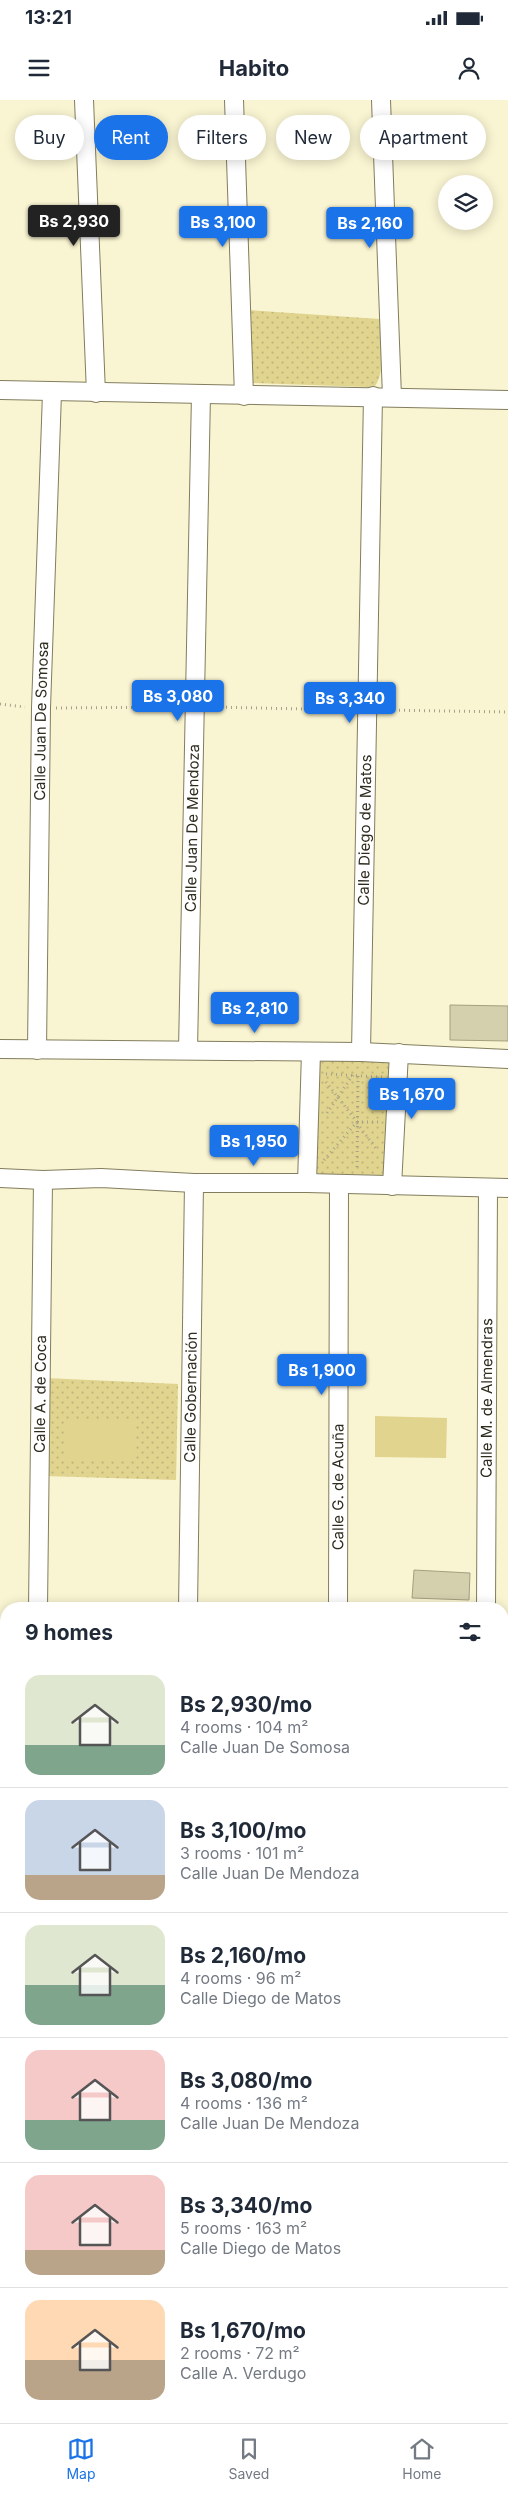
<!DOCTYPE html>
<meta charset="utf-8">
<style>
:root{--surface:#fff;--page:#f2f2f3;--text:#1f2937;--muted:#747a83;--line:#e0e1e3;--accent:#1a73e8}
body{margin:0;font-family:Inter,sans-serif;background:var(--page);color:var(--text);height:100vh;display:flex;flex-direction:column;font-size:19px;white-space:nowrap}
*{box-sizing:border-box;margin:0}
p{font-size:16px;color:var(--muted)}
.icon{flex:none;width:28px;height:28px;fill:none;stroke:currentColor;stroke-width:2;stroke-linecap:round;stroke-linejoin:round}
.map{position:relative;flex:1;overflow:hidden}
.drawer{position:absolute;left:0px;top:1502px;width:509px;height:821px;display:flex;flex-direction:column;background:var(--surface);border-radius:20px 20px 0 0;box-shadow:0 2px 12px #0003}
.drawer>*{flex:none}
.banner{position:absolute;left:15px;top:15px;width:479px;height:45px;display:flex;gap:10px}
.fabs{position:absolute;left:438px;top:75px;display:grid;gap:10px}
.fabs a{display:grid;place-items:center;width:55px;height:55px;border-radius:50%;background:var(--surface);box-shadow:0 2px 12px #0003;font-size:25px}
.price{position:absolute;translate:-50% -42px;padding:0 11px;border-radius:5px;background:var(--accent);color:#fff;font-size:16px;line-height:32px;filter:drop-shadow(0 1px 2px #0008)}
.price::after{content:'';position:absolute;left:50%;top:30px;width:15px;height:11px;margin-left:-8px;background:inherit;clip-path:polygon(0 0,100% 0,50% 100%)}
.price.active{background:#222;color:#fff}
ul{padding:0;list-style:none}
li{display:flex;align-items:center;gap:15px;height:125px;padding:0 25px}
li+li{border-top:1px solid var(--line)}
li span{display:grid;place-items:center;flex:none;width:140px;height:100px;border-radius:15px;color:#555}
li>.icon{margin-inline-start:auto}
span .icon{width:60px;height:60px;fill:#fffc;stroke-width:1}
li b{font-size:21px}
h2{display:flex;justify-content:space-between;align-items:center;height:60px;padding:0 25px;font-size:21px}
.tag{padding:0 18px;border-radius:22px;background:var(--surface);box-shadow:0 2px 12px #0003;font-size:18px;line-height:45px}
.tag.active{background:var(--accent);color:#fff}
.status{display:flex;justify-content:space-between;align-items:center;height:35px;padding:0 25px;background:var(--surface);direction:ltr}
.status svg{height:14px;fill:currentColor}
header{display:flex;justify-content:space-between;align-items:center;height:65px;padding:0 25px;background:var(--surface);font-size:22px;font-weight:700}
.dock{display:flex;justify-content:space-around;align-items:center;height:70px;border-top:1px solid var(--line);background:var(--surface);font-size:14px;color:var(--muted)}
.dock a{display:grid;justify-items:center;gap:2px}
.dock .active{color:var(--accent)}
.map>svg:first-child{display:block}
</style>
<div class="status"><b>13:21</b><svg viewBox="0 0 49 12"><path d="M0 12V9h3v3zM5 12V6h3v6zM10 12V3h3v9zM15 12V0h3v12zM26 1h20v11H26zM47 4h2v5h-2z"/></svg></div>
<header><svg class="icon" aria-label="menu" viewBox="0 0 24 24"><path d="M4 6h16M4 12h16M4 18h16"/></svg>Habito<svg class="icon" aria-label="person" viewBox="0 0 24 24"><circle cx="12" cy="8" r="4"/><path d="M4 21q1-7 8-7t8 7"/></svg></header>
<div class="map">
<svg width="508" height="2323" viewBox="0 0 508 2323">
<defs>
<pattern id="park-dots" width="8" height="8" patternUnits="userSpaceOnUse" patternTransform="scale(1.25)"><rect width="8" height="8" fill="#e0d48f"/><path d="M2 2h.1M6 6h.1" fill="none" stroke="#c0b67b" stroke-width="1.8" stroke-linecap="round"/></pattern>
</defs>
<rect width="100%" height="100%" fill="#f9f4d1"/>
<g fill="url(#park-dots)">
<path d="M247,210L379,219L381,222C381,241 386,270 375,286L368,287L253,283L250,278Z"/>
<path d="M322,960L393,963L387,1075L321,1074L315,1072L317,966Z"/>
<path d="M45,1278L178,1284L176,1380L45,1376Z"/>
</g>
<g fill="#e0d48f">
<path d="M375,1316L447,1318L446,1358L375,1357Z"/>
<path d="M65,1319L135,1320V1360H65Z"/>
</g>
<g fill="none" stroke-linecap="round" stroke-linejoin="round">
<g stroke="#c8b969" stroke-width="5">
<path d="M502,1950L508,1948"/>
<path d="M2,2150L6,2148"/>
</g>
</g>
<g fill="#d4cfad" stroke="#a49f7f">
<path d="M450,905L508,906V941L450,940Z"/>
<path d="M414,1470L470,1473L469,1500L412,1498Z"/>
</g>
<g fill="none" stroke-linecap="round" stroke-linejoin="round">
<defs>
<g id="minor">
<path d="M84,0L96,293"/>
<path d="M234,0L244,296"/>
<path d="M381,0L392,297"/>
<path d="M0,290L508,300"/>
<path d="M0,949L361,952L508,959"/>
<path id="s1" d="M37,950L41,608L52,293"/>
<path id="s2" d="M188,950L201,294"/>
<path id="s3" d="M361,952L373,296"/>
<path d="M0,1078L43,1080L101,1078L194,1083H307L508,1088"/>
<path d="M307,1083L311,952"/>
<path d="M392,1086L399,953"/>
<path id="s4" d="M38,1509L43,1080"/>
<path id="s5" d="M188,1509L194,1083"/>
<path id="s6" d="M338,1509L339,1084"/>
<path id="s7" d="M486,1509L488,1088"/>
<path d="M0,1594L6,1595"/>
<path d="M502,1606H508"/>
<path d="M0,1731H6"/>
<path d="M502,1741H508"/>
<path d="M94,2318L96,2323"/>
<path d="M296,2318L298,2323"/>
<path d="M485,2318L487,2323"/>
</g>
<g id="major">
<path d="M502,1970L508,1967"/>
<path d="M502,1994L508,1992"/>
<path d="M0,2167L6,2165"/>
<path d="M0,2194L6,2192"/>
</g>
</defs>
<use href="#minor" stroke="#827d5e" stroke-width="20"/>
<use href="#major" stroke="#827d5e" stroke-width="24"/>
<g stroke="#a6a288" stroke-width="3" stroke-dasharray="1 4" stroke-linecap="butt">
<path d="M0,604L25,607"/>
<path d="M211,607L352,610"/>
<path d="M56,608L180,607"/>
<path d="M384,610L508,612"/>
<path d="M326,974L382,977"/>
<path d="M327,1013L353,975"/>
<path d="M357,1022H381"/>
<path d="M357,1023L377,1050"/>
<path d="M324,1060L357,1022L326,982"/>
<path d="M357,1067L358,975"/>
</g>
<use href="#minor" stroke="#fff" stroke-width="18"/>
<use href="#major" stroke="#fff" stroke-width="21"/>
</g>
<g text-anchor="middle" stroke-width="5" stroke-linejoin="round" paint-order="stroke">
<g font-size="15" fill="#2f2c1f" stroke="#fff">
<text dy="5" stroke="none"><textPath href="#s1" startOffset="329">Calle Juan De Somosa</textPath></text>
<text dy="5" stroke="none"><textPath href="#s2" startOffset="222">Calle Juan De Mendoza</textPath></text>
<text dy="5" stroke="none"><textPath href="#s3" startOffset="222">Calle Diego de Matos</textPath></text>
<text dy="5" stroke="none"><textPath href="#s4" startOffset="215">Calle A. de Coca</textPath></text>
<text dy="5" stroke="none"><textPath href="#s5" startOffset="212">Calle Gobernación</textPath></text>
<text dy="5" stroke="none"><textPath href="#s7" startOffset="211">Calle M. de Almendras</textPath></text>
<text dy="5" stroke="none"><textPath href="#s6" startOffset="122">Calle G. de Acuña</textPath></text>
</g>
</g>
</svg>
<div class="fabs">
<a><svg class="icon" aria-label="layers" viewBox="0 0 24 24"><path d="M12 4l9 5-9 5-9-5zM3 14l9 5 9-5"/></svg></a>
</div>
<b class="price active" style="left:74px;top:147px">Bs 2,930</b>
<b class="price" style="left:223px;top:148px">Bs 3,100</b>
<b class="price" style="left:370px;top:149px">Bs 2,160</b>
<b class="price" style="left:178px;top:622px">Bs 3,080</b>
<b class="price" style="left:350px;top:624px">Bs 3,340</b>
<b class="price" style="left:255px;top:934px">Bs 2,810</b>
<b class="price" style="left:412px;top:1020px">Bs 1,670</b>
<b class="price" style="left:254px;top:1067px">Bs 1,950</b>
<b class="price" style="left:322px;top:1296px">Bs 1,900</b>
<div class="banner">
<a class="tag">Buy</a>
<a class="tag active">Rent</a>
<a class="tag">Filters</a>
<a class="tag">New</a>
<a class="tag">Apartment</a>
</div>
<section class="drawer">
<h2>9 homes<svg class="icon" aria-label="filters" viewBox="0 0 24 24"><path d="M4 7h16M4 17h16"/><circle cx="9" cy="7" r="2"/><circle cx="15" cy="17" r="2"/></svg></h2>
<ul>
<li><span style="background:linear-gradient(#dfe7d0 70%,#7fa58c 0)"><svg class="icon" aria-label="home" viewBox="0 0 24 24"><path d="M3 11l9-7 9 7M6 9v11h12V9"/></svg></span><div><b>Bs 2,930/mo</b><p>4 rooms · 104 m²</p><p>Calle Juan De Somosa</p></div></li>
<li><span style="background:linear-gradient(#c9d6e8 75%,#b9a48a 0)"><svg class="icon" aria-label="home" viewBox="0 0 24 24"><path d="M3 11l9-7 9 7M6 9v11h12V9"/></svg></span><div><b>Bs 3,100/mo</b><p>3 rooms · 101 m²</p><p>Calle Juan De Mendoza</p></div></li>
<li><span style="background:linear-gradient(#dfe7d0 60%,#7fa58c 0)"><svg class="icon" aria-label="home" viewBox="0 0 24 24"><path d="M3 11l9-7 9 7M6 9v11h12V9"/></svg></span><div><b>Bs 2,160/mo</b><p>4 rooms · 96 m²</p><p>Calle Diego de Matos</p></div></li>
<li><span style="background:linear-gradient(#f6c9c9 70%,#7fa58c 0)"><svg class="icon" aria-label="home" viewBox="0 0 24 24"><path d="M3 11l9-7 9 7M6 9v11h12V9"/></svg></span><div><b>Bs 3,080/mo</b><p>4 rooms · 136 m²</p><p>Calle Juan De Mendoza</p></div></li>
<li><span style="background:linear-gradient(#f6c9c9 75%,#b9a48a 0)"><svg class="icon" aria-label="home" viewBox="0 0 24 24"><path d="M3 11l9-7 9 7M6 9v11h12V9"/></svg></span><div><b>Bs 3,340/mo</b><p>5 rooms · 163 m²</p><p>Calle Diego de Matos</p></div></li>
<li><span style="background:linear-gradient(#ffd9b3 60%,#b9a48a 0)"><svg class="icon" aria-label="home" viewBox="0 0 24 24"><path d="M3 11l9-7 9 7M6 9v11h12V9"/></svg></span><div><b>Bs 1,670/mo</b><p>2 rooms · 72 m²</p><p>Calle A. Verdugo</p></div></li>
</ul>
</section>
</div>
<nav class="dock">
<a class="active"><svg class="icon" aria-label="map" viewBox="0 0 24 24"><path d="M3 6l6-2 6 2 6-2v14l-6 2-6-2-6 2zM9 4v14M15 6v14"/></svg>Map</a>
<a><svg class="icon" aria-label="saved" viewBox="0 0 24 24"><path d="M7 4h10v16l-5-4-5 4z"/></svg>Saved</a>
<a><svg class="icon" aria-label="home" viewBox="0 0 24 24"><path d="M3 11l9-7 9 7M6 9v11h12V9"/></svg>Home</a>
</nav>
